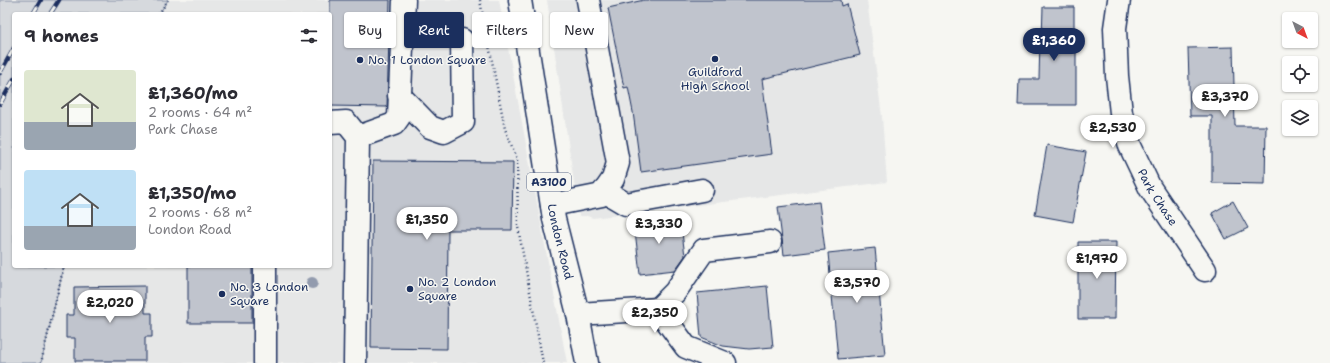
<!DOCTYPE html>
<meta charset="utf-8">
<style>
:root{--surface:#fff;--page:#f7f7f7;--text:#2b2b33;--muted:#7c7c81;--accent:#1b2f5e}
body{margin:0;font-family:"Shantell Sans",sans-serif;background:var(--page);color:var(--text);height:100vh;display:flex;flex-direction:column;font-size:15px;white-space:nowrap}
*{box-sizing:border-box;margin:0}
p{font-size:13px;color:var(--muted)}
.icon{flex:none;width:22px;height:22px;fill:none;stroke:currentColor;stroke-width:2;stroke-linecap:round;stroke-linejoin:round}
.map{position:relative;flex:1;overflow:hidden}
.side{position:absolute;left:12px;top:12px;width:320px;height:256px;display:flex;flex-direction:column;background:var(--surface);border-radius:4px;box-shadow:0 1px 3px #0004}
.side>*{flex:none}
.guide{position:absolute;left:344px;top:12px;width:380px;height:36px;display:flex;gap:8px}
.needle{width:26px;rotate:139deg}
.buttons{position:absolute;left:1282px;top:12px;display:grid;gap:8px}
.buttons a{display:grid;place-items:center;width:36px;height:36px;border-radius:4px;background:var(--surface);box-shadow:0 1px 3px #0004;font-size:20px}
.price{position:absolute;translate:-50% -34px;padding:0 9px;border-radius:14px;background:#fff;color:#222;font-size:13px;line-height:26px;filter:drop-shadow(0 1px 2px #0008)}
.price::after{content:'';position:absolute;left:50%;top:24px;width:12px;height:9px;margin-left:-6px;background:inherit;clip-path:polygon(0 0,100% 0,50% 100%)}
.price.selected{background:var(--accent);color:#fff}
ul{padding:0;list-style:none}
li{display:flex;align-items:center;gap:12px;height:100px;padding:0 12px}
li span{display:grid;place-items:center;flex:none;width:112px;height:80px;border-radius:4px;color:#555}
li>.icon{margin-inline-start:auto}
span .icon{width:48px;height:48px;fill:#fffc;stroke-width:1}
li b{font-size:17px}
h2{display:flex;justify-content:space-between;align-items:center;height:48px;padding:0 12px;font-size:17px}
.chip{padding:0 14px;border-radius:4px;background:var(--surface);box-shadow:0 1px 3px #0004;font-size:14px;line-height:36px}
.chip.selected{background:var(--accent);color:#fff}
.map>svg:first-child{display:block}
</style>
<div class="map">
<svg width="1330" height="363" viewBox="0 0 1330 363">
<rect width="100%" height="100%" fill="#f6f6f2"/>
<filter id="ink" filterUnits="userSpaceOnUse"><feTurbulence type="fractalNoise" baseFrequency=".025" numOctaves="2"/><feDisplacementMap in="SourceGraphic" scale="8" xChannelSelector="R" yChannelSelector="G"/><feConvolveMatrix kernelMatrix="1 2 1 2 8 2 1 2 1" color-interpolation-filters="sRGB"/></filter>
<g filter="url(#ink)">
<g fill="#e6e7e7">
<path d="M168,0H499L567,363H41L64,266H330V14H159Z"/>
<path d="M547,0H867L882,117L887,182L593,218L587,216H579Z"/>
</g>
<path fill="#d6d9dd" stroke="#78849e" d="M0,0H168L159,14H14V266H64L41,363H0Z"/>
<g fill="#c0c4cd" stroke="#1b2f5e">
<path d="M330,0H390L387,107L330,106Z"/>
<path d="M644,0H841L842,6L847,4L860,55L762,79L772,154L641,172L633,112L628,87L624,88L608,8Z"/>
<path d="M1043,7H1074V39H1076V105H1018L1019,79H1039L1040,39H1042Z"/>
<path d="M1233,47L1235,126H1266L1265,184L1212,183V116H1190L1188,48Z"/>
<path d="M1047,145L1086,152L1073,222L1035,215Z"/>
<path d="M373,161L513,162L512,230H448L447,349L371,348Z"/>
<path d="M1233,201L1248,228L1226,239L1212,213Z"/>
<path d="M819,202L825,250L784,255L778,207Z"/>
<path d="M680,217L685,256L675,270L640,274L634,222Z"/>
<path d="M1078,242H1116L1115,319H1078Z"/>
<path d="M875,248L885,355L838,359L828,253Z"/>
<rect x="188" y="266" width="64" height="57"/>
<path d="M145,286V313H152V337H145V361H75V338H66V315H74V287Z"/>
<path d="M767,286L773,347L749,349L723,346L701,337L697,293Z"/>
</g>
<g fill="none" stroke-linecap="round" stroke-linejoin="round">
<defs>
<g id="minor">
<path id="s1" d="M1119,0L1115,28L1117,76L1121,113L1130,146L1150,188L1205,270"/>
<path d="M399,95L430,127L444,132L463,122L462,40"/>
<path d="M330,123L346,122L358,137L355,363"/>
<path d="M358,137L394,124L399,117L404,0"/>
<path d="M604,191L626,204L702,190"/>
<path d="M552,205L602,195L613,179L618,163L588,0"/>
<path d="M265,266V363"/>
<path d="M658,309L675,292L704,250L770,242"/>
<path d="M578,314L658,309L686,347L725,363"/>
</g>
<g id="major">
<path id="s2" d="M520,0L554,219L578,314L587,363"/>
</g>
</defs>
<use href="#minor" stroke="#1b2f5e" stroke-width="25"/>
<use href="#major" stroke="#1b2f5e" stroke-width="25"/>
<g stroke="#1b2f5e" stroke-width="2.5" stroke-dasharray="1 3" stroke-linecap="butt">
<path d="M480,0L486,33"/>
<path d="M159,14L168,0"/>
<path d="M488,40L505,129L517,159L518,227L543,363"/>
<path d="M41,363L64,266"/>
</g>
<use href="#minor" stroke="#f6f6f2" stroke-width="22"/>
<use href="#major" stroke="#f6f6f2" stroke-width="22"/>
<defs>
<g id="rail">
<path d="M33,14L41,0"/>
<path d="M50,14L59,0"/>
<path d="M0,73L14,48"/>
<path d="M0,104L14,79"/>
</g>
</defs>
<use href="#rail" stroke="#1b2f5e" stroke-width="4.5"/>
<use href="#rail" stroke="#f6f6f2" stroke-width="3" stroke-dasharray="9" stroke-linecap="butt"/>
</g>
<circle fill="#929bae" cx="312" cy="283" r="6"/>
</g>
<g fill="#1b2f5e" stroke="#f6f6f2" stroke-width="1.5">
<circle cx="715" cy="59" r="4"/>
<circle cx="360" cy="60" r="4"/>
<circle cx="410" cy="289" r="4"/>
<circle cx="222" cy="294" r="4"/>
</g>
<g text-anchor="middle" stroke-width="3" stroke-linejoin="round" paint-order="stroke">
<rect fill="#f6f6f2" stroke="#5d6b8a" stroke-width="1" x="527" y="173" width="44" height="18" rx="3"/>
<g font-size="11" font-weight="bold" fill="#1b2f5e">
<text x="549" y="186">A3100</text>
</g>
<g font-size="12" fill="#1b2f5e" stroke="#f6f6f2" text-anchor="start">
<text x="368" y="64">No. 1 London Square</text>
<text x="715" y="76" text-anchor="middle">Guildford<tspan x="715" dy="14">High School</tspan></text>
<text x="418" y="286">No. 2 London<tspan x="418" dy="14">Square</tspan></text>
<text x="230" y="291">No. 3 London<tspan x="230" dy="14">Square</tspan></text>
</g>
<g font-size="12" fill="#1b2f5e" stroke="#f6f6f2">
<text dy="4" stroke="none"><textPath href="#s1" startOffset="206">Park Chase</textPath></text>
<text dy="4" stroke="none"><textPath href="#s2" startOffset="245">London Road</textPath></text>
</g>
</g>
</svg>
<div class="buttons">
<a><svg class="needle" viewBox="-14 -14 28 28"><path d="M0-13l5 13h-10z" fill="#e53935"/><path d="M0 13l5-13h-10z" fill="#7c7c81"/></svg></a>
<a><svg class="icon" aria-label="locate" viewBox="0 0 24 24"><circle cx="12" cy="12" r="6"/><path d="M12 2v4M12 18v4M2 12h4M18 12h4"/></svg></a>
<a><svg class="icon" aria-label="layers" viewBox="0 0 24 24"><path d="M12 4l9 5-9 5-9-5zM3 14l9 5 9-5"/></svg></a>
</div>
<b class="price selected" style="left:1054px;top:62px">£1,360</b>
<b class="price" style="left:1225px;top:118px">£3,370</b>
<b class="price" style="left:1113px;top:149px">£2,530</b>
<b class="price" style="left:427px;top:241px">£1,350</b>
<b class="price" style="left:659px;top:245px">£3,330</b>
<b class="price" style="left:1097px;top:280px">£1,970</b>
<b class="price" style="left:857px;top:304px">£3,570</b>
<b class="price" style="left:110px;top:324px">£2,020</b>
<b class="price" style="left:655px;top:334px">£2,350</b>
<div class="guide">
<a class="chip">Buy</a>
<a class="chip selected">Rent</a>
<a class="chip">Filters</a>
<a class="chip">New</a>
</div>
<section class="side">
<h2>9 homes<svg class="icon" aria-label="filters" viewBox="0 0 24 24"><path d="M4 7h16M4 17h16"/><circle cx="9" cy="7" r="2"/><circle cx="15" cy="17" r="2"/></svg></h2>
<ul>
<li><span style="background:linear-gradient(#dfe7d0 65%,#9aa5b1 0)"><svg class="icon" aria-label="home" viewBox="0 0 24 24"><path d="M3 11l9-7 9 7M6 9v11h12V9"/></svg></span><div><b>£1,360/mo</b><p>2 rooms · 64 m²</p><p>Park Chase</p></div></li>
<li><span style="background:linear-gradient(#bfe0f5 70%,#9aa5b1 0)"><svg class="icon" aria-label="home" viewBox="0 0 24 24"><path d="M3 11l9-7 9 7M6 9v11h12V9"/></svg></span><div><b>£1,350/mo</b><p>2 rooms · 68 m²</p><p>London Road</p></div></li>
</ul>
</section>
</div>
